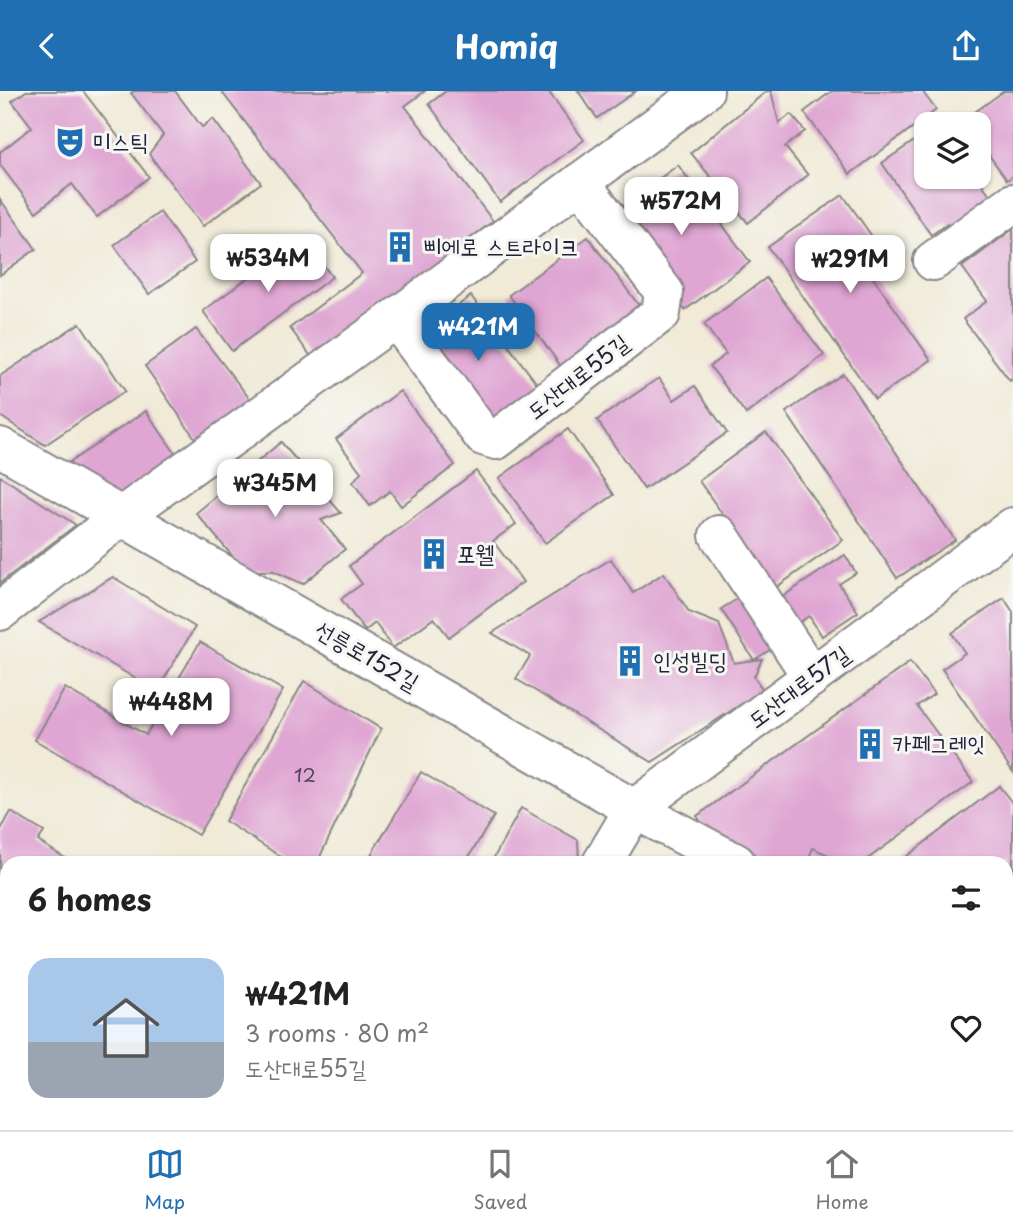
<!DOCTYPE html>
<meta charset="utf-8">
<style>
:root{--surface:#fff;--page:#f2f2f2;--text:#222;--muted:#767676;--line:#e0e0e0;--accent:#1f6fb2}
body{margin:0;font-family:"Playpen Sans","Poor Story",sans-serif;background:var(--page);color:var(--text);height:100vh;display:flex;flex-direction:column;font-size:26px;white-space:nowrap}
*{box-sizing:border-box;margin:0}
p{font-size:23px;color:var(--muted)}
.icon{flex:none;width:38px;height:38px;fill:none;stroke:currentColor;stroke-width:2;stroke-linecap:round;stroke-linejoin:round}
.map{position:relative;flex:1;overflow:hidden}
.panel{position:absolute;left:0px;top:765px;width:1013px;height:275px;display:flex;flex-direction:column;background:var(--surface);border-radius:21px 21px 0 0;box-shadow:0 2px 5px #0004}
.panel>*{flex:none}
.fabs{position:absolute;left:914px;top:21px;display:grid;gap:14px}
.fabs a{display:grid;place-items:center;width:77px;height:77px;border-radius:14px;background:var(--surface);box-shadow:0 2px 5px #0004;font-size:35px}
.price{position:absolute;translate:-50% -60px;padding:0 16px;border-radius:14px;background:#fff;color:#222;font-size:23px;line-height:46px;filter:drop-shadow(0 2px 4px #0008)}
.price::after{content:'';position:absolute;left:50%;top:42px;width:21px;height:16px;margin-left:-10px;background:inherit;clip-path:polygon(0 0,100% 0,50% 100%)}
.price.on{background:var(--accent);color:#fff}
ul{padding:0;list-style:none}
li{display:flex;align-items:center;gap:21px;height:175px;padding:0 28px}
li+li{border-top:2px solid var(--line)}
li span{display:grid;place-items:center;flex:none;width:196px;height:140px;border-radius:21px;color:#555}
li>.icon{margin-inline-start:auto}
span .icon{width:84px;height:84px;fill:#fffc;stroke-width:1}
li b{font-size:30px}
h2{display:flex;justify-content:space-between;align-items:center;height:84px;padding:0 28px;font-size:30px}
header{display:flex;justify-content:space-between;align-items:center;height:91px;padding:0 28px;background:var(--accent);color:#fff;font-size:32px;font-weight:700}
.tabs{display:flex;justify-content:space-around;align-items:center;height:98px;border-top:2px solid var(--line);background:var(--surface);font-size:19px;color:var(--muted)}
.tabs a{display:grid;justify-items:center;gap:4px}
.tabs .on{color:var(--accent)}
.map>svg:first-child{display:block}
</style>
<header><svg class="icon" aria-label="back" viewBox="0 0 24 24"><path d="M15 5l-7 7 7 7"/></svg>Homiq<svg class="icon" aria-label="share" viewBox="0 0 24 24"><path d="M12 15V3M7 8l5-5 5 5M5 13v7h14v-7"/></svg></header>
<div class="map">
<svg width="1013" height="1039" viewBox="0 0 1013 1039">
<rect width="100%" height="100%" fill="#f6f6f2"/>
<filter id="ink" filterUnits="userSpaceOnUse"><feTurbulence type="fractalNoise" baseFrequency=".0143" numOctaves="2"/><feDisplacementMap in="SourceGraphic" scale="14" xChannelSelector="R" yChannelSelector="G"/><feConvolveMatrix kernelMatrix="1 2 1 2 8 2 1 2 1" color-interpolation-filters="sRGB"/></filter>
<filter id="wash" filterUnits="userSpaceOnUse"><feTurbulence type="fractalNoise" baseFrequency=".00686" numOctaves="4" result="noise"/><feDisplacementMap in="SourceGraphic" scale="28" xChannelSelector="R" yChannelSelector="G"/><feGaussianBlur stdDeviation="1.57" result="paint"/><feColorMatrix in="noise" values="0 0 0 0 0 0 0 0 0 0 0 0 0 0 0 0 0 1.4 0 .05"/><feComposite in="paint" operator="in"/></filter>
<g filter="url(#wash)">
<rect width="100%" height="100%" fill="#f0ead6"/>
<g id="blocks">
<g fill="#dfa5d3">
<path d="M26,0H83L149,86L97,126L72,93L36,121L0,74V61L32,36L12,10Z"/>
<path d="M134,0H175L202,36L213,28L261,92L203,135L149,63L163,44L131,2Z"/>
<path d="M221,0H425L405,15L493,130L313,268L290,237L362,182Z"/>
<path d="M446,0H548L584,49L500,111L429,13Z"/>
<path d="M578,0H636L597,27Z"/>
<path d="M767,0H771L779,32L791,23L805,40L785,56L808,84L748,132L691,62Z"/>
<path d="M832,0H922L936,19L850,83L804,21Z"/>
<path d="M1004,0H1013V85L1007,89L978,49V33H967L964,29Z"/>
<path d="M926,42V86H977L995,111L953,141L947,133L931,144L882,72Z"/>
<path d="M678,74L750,171L685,219L613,122Z"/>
<path d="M843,104L885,164L867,178L931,269L875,308L768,156Z"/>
<path d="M0,108L36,158L0,184Z"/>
<path d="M160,121L195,171L149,203L114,154Z"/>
<path d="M1013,138V287L1010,290L963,228L987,210L962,176Z"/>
<path d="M303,146L332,186L232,260L203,220Z"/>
<path d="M588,146L643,220L563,278L509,204Z"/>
<path d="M766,187L824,264L746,323L710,275L726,263L704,233Z"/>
<path d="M471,205L541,298L485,340L415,247Z"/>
<path d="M80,232L125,300L45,354L0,325V285Z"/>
<path d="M196,238L259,320L201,356L145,275Z"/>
<path d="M843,283L955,449L897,487L786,321Z"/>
<path d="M659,287L674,309L695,295L727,342L644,398L597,329Z"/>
<path d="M400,300L455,374L401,415L390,400L370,415L353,391L361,381L336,348Z"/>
<path d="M146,320L182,372L122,412L61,377Z"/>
<path d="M568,338L614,404L545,452L499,387Z"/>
<path d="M766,341L843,449L775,497L699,390Z"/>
<path d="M281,351L341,422L321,429L345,458L303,493L274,480H245L196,422Z"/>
<path d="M476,380L516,433L493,450L523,491L449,546L434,527L393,557L375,532L365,540L341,508L362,493L349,475Z"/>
<path d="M0,385L76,434L0,492Z"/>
<path d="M845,464L856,482L839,493L858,521L822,545L809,525L790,538L773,512Z"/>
<path d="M611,468L633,502L664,482L689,521L719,533L734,572L754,569L721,518L744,504L776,555L754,569L762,568L754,586L763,599L652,671L516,588L530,565L492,542Z"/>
<path d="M113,486L195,536L157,600L39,531Z"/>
<path d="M1004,507L1013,521V681L942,578L965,562L952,542Z"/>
<path d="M200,551L283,599L198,744L35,649L65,597L146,644Z"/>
<path d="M910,571L934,603L917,615L973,691L862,772H846L813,757L807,772H760L716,752L697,725Z"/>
<path d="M304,590L381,638L317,772H291L225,730Z"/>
<path d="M421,681L494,725L465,772H366Z"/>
<path d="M999,695L1013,713V814L1006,818V772H898Z"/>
<path d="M521,717L578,749L579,772H491Z"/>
<path d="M11,721L44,741L38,750L73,772H7V821L0,816V740Z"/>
<path d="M1013,829V890L1006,885V834Z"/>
<path d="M1006,986L1013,990V1039H874L862,1032H1006Z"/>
<path d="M528,1032H633L645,1039H525Z"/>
</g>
</g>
</g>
<g filter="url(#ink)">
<use href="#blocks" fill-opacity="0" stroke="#898688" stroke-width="2"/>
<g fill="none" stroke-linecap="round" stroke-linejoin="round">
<defs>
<g id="minor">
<path d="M933,170L1013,112"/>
<path d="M396,227L483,345L496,349L661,222L664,201L580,91"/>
<path d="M0,356L634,718L736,772"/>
<path d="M719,444L812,586"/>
<path d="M0,520L122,425L396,227L704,0"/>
<path d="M602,772L634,718L1013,436"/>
<path d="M1006,915L1013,919"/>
<path d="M440,1039L444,1032"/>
</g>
<g id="major">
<path d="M0,996L7,1000"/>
<path d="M65,1032L77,1039"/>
</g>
</defs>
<use href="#minor" stroke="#898688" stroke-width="42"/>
<use href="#major" stroke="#898688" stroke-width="42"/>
<use href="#minor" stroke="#fff" stroke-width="38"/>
<use href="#major" stroke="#f5c16b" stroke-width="38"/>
</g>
</g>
<defs>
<symbol id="theatre-bare" viewBox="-9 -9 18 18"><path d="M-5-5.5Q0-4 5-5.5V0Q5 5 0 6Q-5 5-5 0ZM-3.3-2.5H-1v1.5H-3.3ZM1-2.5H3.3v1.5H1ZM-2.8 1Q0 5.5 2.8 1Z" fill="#1f6fb2" stroke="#f6f6f2" stroke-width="2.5" paint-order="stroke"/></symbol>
<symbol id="building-bare" viewBox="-9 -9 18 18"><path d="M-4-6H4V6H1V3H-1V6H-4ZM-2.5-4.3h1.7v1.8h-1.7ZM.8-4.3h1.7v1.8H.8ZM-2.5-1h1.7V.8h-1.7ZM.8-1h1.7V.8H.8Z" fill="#1f6fb2" stroke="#f6f6f2" stroke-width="2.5" paint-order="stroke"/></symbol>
</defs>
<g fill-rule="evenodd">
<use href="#theatre-bare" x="48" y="29" width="44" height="44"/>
<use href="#building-bare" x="378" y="134" width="44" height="44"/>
<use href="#building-bare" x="412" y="441" width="44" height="44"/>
<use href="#building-bare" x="608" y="548" width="44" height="44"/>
<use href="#building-bare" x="848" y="631" width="44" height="44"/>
</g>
<g text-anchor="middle" stroke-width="6" stroke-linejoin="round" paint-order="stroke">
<g font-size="19" fill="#514361">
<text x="305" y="691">12</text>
</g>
<g font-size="23" fill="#22223b" stroke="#f6f6f2" text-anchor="start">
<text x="93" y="59">미스틱</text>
<text x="423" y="164">삐에로 스트라이크</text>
<text x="457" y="471">포웰</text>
<text x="653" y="578">인성빌딩</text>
<text x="893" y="661">카페그레잇</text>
</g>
<g font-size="23" fill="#22223b" stroke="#f6f6f2">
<text transform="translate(578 286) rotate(-38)" y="8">도산대로55길</text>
<text transform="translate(367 565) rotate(30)" y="8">선릉로152길</text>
<text transform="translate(799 596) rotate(-37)" y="8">도산대로57길</text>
</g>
</g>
</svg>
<div class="fabs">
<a><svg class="icon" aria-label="layers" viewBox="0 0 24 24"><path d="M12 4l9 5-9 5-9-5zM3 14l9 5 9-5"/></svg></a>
</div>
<b class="price" style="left:681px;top:146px">₩572M</b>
<b class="price" style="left:268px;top:203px">₩534M</b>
<b class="price" style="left:850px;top:204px">₩291M</b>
<b class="price on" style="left:478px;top:272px">₩421M</b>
<b class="price" style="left:275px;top:428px">₩345M</b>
<b class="price" style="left:171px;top:647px">₩448M</b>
<section class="panel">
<h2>6 homes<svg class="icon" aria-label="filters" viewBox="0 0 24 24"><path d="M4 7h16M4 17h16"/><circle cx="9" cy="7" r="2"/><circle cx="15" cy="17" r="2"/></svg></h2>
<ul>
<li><span style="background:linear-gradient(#a9c7e8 60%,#9aa5b1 0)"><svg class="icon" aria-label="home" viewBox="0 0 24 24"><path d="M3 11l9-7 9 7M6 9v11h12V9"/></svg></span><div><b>₩421M</b><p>3 rooms · 80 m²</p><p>도산대로55길</p></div><svg class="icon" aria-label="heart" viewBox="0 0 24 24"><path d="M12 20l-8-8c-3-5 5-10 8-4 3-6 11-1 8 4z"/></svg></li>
</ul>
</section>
</div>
<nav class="tabs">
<a class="on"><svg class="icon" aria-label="map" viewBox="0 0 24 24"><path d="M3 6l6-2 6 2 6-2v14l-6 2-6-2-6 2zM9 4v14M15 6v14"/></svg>Map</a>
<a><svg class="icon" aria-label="saved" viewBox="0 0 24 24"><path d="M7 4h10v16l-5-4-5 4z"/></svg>Saved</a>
<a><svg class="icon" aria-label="home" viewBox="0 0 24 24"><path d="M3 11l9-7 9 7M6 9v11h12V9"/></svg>Home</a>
</nav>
